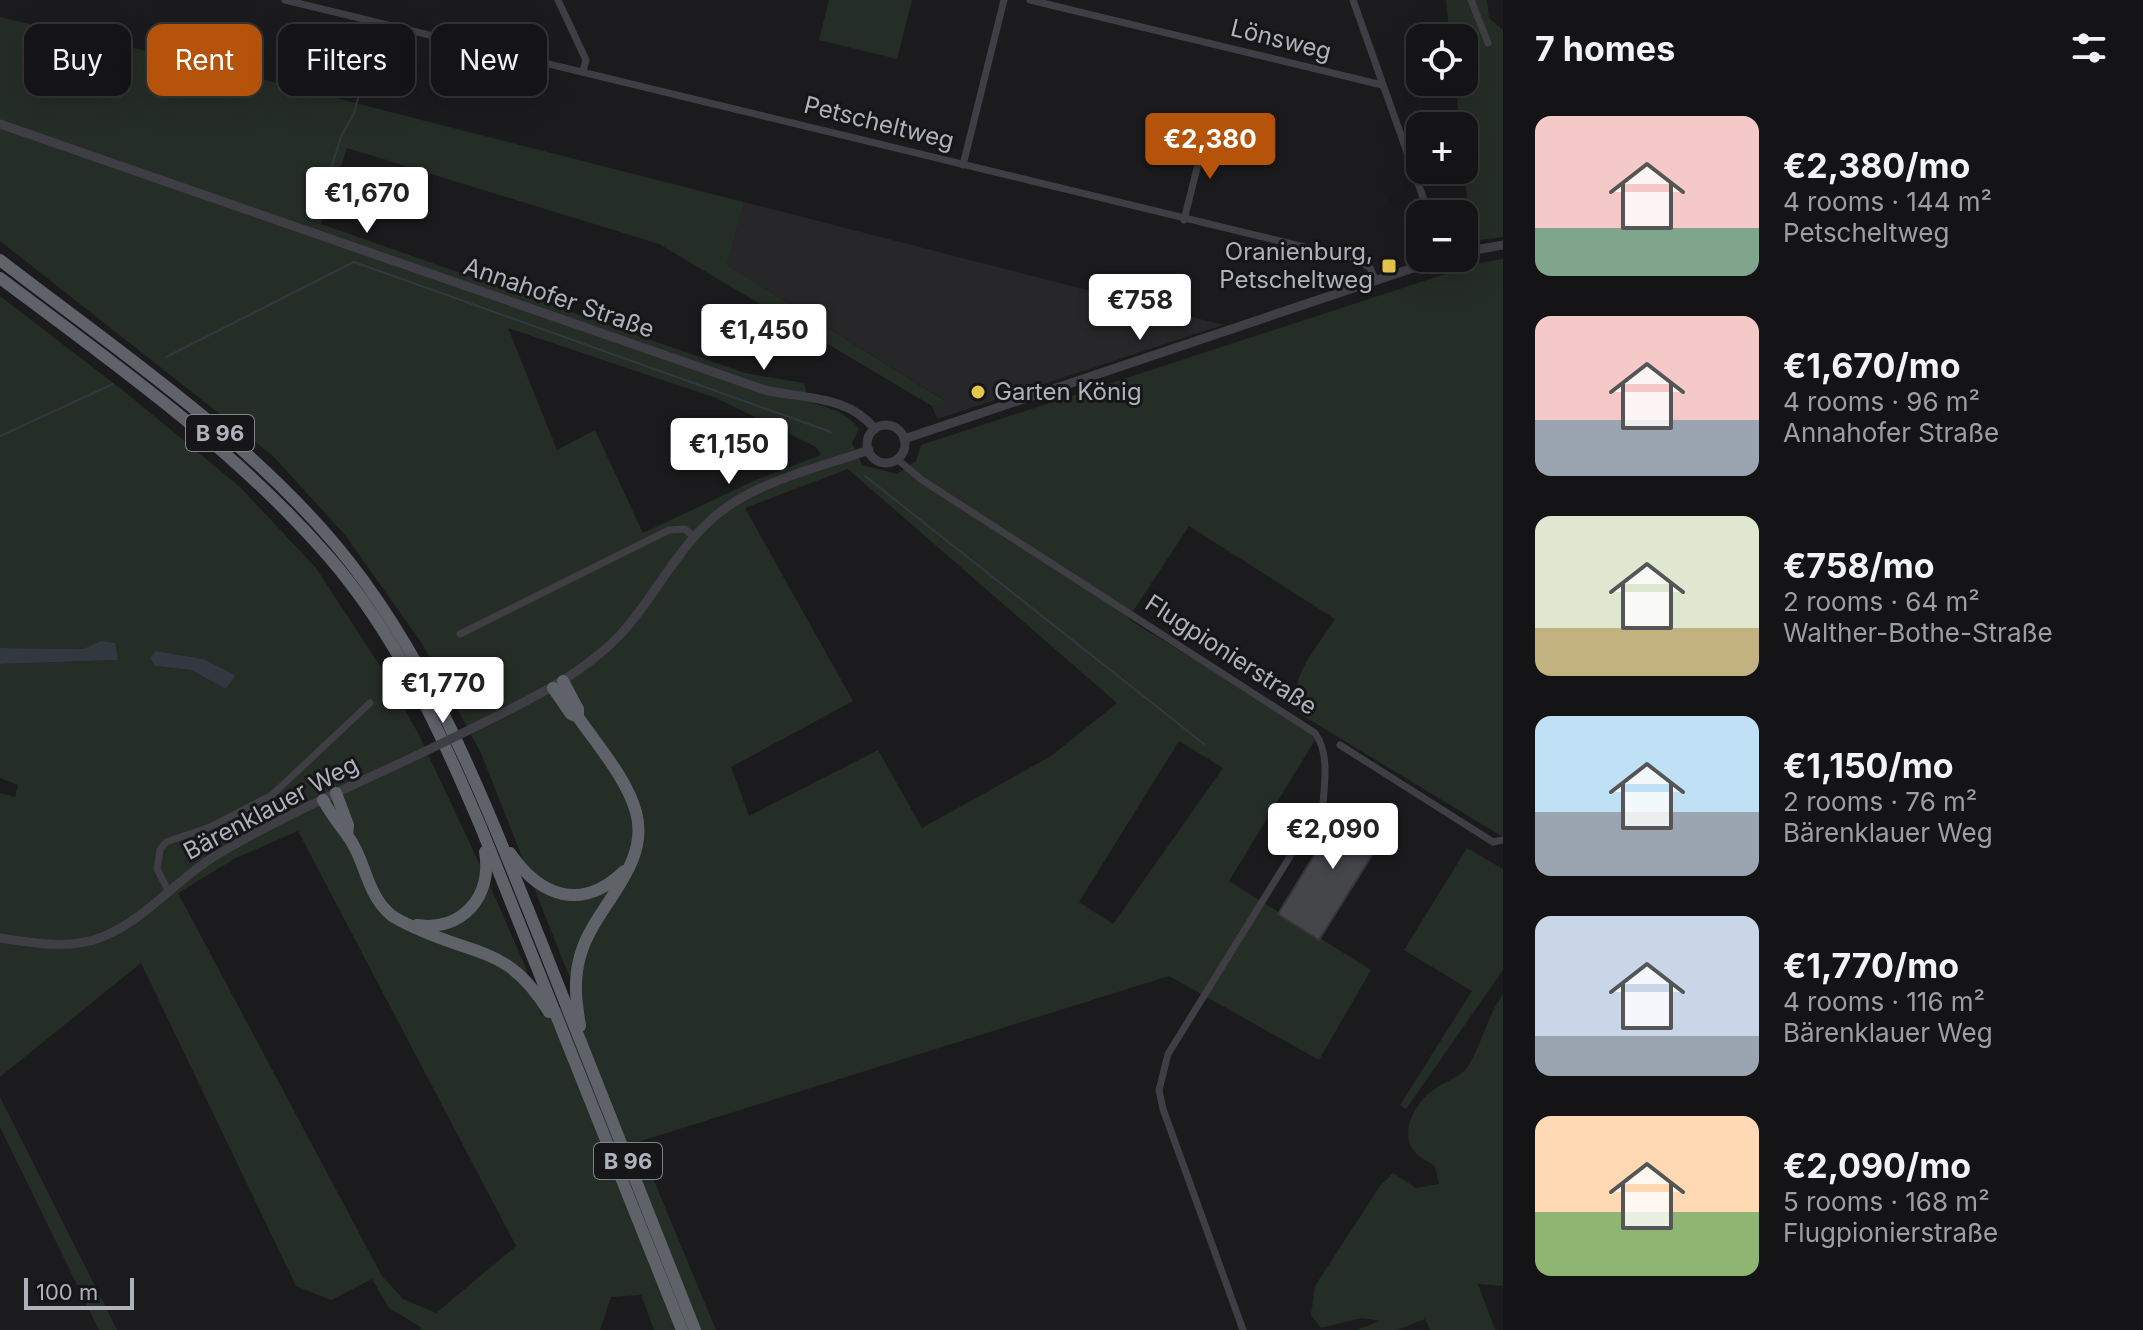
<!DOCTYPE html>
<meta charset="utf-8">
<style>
:root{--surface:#141416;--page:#1d1d1f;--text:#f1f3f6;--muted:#9d9ea1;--line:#333335;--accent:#b45309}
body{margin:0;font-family:Inter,sans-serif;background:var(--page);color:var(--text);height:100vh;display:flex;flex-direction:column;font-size:30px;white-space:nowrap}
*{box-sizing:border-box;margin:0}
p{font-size:26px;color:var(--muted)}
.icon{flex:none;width:44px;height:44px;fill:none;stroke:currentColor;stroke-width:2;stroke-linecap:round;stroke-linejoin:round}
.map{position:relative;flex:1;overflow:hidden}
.drawer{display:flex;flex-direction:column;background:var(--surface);width:640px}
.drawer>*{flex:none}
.hud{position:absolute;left:24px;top:24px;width:760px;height:72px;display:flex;gap:16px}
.fabs{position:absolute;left:1406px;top:24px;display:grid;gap:16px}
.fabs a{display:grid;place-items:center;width:72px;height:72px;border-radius:16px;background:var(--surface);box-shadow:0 8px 32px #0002,0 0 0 2px var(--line);font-size:40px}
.scale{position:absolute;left:24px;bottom:20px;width:110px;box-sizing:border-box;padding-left:8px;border:4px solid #afb1bb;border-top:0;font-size:22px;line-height:28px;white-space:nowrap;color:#afb1bb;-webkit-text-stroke:6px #161618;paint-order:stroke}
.price{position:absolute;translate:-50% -68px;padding:0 18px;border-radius:8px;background:#fff;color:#222;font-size:26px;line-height:52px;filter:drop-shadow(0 2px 4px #0008)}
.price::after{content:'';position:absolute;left:50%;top:48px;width:24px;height:18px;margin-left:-12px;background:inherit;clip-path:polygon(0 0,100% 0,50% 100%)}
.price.current{background:var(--accent);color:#fff}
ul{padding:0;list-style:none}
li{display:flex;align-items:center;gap:24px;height:200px;padding:0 32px}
li span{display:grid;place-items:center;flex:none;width:224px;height:160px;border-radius:16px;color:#555}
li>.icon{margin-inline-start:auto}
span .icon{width:96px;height:96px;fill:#fffc;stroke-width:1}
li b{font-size:34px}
h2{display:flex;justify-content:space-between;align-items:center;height:96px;padding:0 32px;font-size:34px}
.pill{padding:0 28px;border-radius:16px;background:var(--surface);box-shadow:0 8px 32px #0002,0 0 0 2px var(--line);font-size:28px;line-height:72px}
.pill.current{background:var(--accent);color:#fff}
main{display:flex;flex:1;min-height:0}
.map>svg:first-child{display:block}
</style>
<main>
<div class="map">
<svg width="1503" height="1330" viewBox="0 0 1503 1330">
<rect width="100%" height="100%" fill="#1b1b1d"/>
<path fill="#27272a" d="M744,202L1223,325L937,419L932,406L946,401L727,265Z"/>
<g fill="#252d27" fill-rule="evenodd">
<path d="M829,0H912L897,59L819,40Z"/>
<path d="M1446,0H1487L1489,18L1503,30V237L1471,241L1464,165V126H1460L1455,82H1464V38H1450Z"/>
<path d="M0,17L202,64L744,202L727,265L947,402L932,406L659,244L347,148L321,224L745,373L804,383L809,402C830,408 845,411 859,429L852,443L862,465L897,474L916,461L921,445L1479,263L1503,259V837L1300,714C1284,680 1318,647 1335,619L1189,526L1128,619L1306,728L1315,740L1229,881L1371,970L1319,1060L1169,976L638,1142L716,1330H654L641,1295L611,1297L600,1330H419L422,1328L389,1308L372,1279L331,1300L296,1286L141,963L0,1077V793L15,797L18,785L0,778V664L117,660L101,641L83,649L0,648V296L125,392L240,487L316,568L380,666L418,733L495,897L525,966L541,1015L583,999L567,971L481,753L423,645L345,535L273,456L0,241ZM508,328L716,398L816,447L821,455L758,479L643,533L595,430L557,450ZM848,469L1117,703L1051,756L922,828L878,750L749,816L731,767L853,701L745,508ZM156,651L202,659L236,675L226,689L191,670L156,666ZM1179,741L1223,768L1113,924L1079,902ZM298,831L516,1246L436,1313L403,1299L382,1276L178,893L236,858Z"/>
<path d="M1467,848L1503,869V970L1406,1109L1400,1105L1472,991L1404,950Z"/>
<path d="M1503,994V1286L1478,1284L1495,1330H1430L1425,1319L1397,1330H1356L1380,1321L1362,1318L1321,1328L1311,1315L1315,1286L1380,1186L1393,1173L1416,1188L1439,1184L1435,1166C1429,1162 1419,1157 1415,1152C1397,1131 1418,1099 1436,1088C1446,1081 1460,1077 1467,1068C1482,1044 1487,1017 1503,994Z"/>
<path d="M0,1097L117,1330H99L0,1127Z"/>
</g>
<g fill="#323840">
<path d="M101,641L115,643L118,660L0,664V648L83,649Z"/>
<path d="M156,651L203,659L236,675L226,689L191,670L155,666L150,658Z"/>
</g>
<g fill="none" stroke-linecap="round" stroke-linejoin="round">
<g stroke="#323840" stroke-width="2">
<path d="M315,218L341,137L355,111L374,30"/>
<path d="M166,357L354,262L831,432"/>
<path d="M0,436L113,384"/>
<path d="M865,476L1204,744"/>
</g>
</g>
<path fill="#45464a" stroke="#363539" stroke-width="2" d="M1351,804L1389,828L1319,940L1278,914L1342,810L1346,812Z"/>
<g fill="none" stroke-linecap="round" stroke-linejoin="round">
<g stroke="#3e3e44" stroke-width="7">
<path d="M285,0L1358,260L1370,268L1376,281"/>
<path d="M558,0L586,60L583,71"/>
<path d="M1030,0L1382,85"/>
<path d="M1353,0L1429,214"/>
<path d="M1471,0L1488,43"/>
<path d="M963,165L1004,0"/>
<path d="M1184,220L1205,136"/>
<path d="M897,459L922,480L1315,733C1329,752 1325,780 1323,803L1168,1054L1159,1090L1163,1109L1243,1330"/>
<path d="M460,634L669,530L685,529L693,536"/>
<path d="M1340,745L1493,842L1503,840"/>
<path d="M168,890L157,869L160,850L166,842L210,827L272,795L370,703"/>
</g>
<g stroke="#3e3e44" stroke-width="9">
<path d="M0,124L765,390C805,399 847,395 875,429"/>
<path d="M1464,252L1503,245"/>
<circle cx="886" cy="444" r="19"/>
<path d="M904,439L1443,258"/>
<path d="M471,729C524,702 579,678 621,634C658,593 681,539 727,507C769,478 821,467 869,450"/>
<path d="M0,938C33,943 70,950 102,937C145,920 176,880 215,856C283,815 357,784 428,750"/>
</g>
<g stroke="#60626a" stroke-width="12">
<path d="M0,260C114,348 242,434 335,544C431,658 485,803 540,939C592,1069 643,1200 695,1330"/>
<path d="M0,278C115,364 234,448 328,556C396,634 440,731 480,825L682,1330"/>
<path d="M563,681L578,709V717"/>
<path d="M553,688L571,714L578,717C598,746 627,779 636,812C651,866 595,906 581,953C573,978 576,1001 580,1026"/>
<path d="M336,793L348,825L347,835"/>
<path d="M323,800C330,813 339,824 347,835C366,859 365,893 391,915C399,921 409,925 418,929C479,957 509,947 549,1012"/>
<path d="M510,853C540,897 582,912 624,871"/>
<path d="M417,925C462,932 493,896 485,852"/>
</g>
<path stroke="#3e3e44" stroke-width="9" d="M428,750L471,729"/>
</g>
<g fill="#e5c54b" stroke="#161618" stroke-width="3">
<rect x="1381" y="258" width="16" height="16" rx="4"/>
<circle cx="978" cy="392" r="8"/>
</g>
<g text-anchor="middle" stroke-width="6" stroke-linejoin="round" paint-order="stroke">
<g fill="#161618" stroke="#81828a" stroke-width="2">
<rect x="186" y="415" width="68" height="36" rx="6"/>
<rect x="594" y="1143" width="68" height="36" rx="6"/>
</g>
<g font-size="22" font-weight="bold" fill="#afb1bb">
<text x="220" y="441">B 96</text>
<text x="628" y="1169">B 96</text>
</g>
<g font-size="24" fill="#afb1bb" stroke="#161618">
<text transform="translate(1281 40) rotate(14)" y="8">Lönsweg</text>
<text transform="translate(879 123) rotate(14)" y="8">Petscheltweg</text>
<text transform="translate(559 298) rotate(19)" y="8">Annahofer Straße</text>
<text transform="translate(1231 655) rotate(33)" y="8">Flugpionierstraße</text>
<text transform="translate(271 808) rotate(-28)" y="8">Bärenklauer Weg</text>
</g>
<g font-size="24" fill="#afb1bb" stroke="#161618" text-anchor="end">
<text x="1373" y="260">Oranienburg,<tspan x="1373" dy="28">Petscheltweg</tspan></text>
<text x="994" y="400" text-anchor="start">Garten König</text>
</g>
</g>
</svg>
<div class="fabs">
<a><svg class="icon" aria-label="locate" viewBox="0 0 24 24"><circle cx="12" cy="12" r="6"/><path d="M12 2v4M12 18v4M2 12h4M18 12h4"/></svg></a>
<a>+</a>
<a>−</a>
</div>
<div class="scale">100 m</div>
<b class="price current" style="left:1210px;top:181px">€2,380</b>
<b class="price" style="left:367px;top:235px">€1,670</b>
<b class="price" style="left:1140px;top:342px">€758</b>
<b class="price" style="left:764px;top:372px">€1,450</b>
<b class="price" style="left:729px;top:486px">€1,150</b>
<b class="price" style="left:443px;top:725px">€1,770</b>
<b class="price" style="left:1333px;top:871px">€2,090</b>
<div class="hud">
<a class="pill">Buy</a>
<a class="pill current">Rent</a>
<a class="pill">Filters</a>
<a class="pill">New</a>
</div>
</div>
<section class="drawer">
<h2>7 homes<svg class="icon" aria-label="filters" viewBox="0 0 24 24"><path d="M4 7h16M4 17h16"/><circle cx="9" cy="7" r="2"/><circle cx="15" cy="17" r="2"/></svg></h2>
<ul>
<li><span style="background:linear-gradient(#f6c9c9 70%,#7fa58c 0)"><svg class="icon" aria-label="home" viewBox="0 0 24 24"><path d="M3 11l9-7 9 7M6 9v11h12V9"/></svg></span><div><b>€2,380/mo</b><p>4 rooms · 144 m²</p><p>Petscheltweg</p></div></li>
<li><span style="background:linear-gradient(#f6c9c9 65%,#9aa5b1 0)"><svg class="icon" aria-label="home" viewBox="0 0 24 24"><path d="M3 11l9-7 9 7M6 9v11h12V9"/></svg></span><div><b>€1,670/mo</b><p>4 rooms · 96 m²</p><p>Annahofer Straße</p></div></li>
<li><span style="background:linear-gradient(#dfe7d0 70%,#c2b280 0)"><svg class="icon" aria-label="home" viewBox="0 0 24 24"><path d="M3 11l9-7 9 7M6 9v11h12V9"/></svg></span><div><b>€758/mo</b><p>2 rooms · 64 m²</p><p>Walther-Bothe-Straße</p></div></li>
<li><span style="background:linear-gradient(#bfe0f5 60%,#9aa5b1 0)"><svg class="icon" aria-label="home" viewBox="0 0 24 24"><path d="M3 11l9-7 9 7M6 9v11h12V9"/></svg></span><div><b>€1,150/mo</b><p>2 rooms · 76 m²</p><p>Bärenklauer Weg</p></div></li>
<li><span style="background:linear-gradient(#c9d6e8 75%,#9aa5b1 0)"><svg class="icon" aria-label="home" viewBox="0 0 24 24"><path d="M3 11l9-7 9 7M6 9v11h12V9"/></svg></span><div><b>€1,770/mo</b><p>4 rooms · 116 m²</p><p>Bärenklauer Weg</p></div></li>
<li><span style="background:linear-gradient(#ffd9b3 60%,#8fb573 0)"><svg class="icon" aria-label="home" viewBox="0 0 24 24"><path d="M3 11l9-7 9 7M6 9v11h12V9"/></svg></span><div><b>€2,090/mo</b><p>5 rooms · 168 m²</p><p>Flugpionierstraße</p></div></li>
</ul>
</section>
</main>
